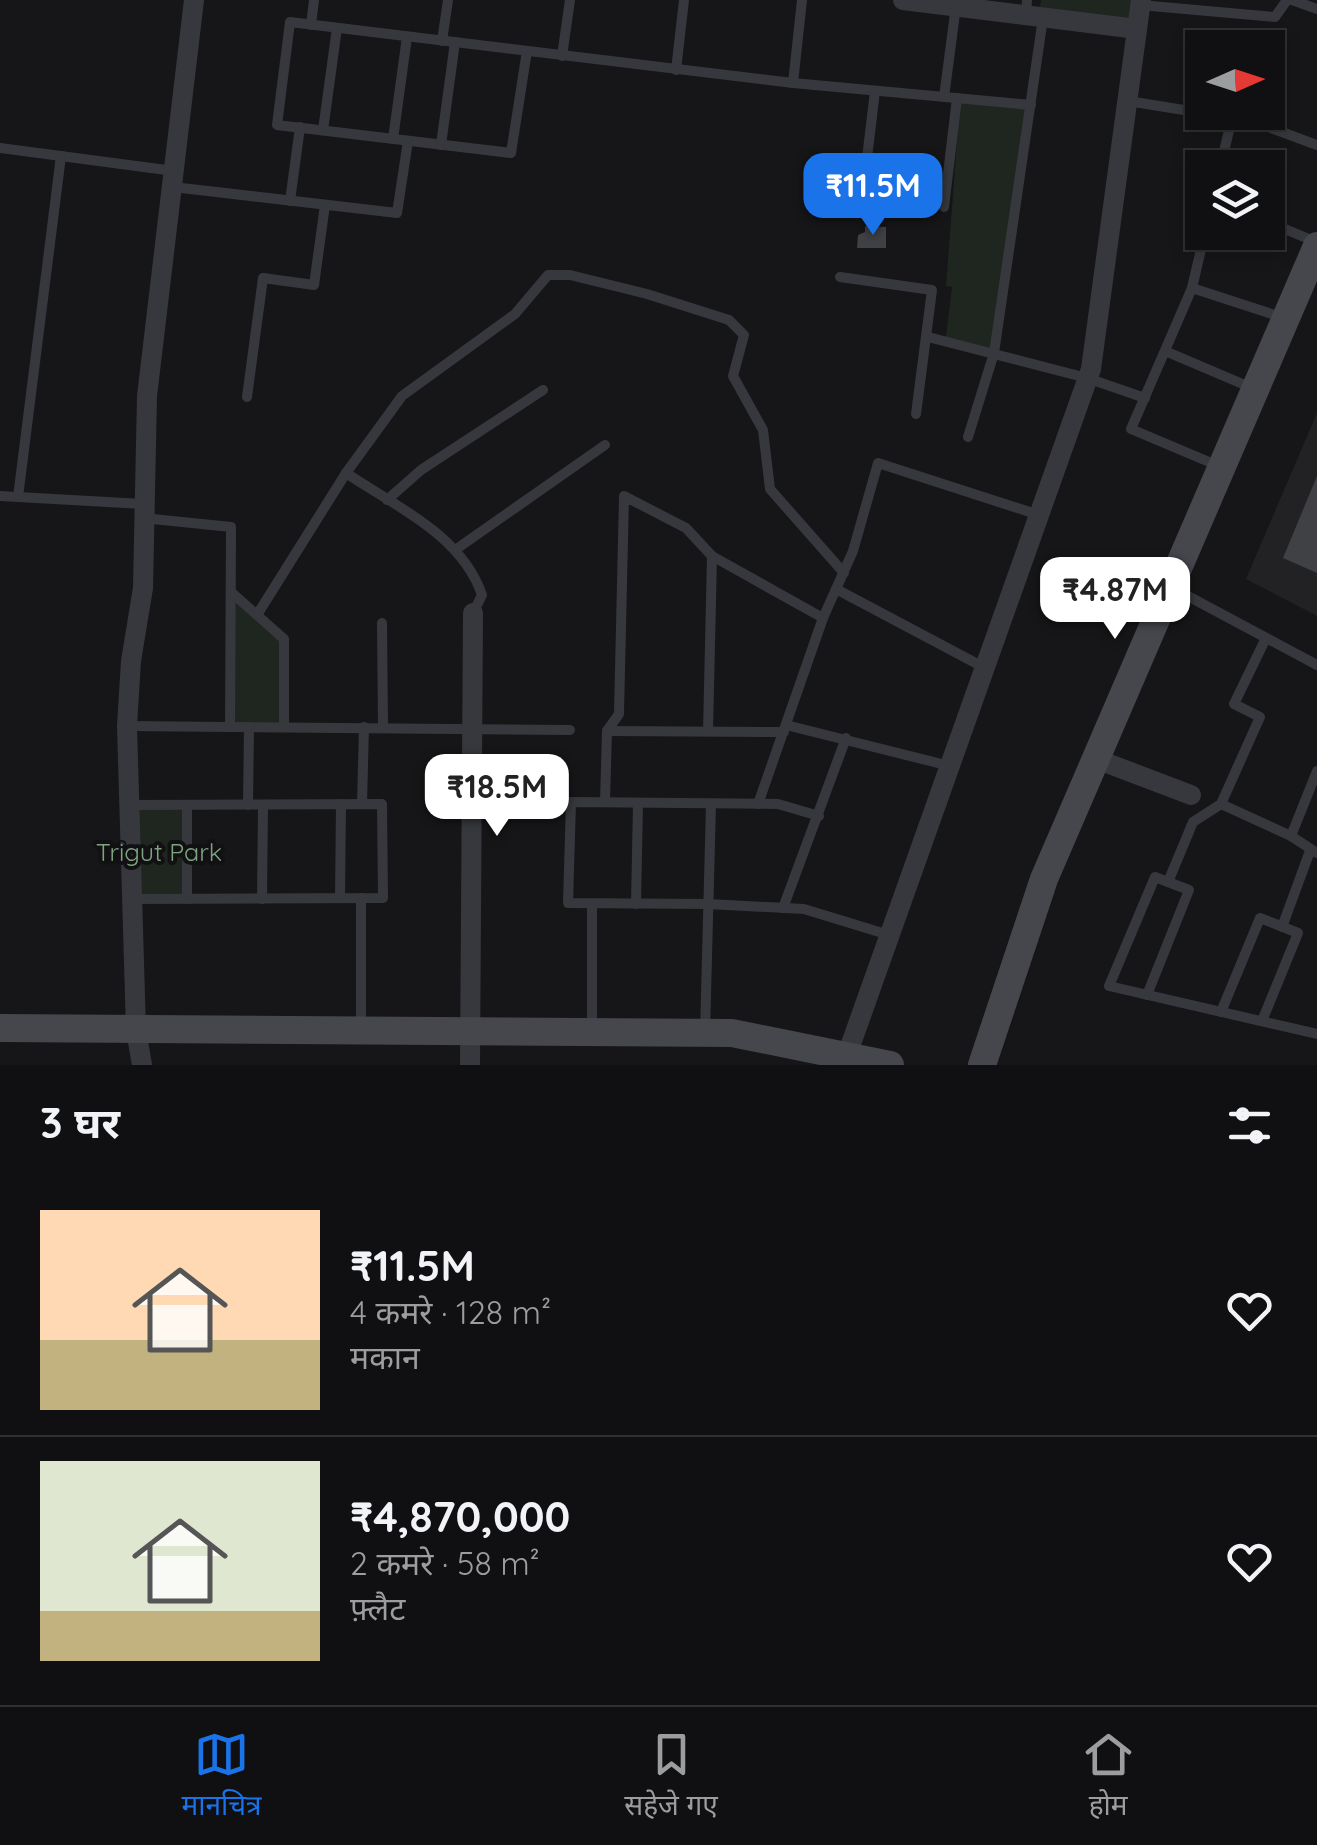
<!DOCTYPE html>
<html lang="hi">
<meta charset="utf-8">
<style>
:root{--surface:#101012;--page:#1e1e20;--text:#f1f3f6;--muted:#9c9d9f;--line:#303032;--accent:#1a73e8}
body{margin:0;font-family:Quicksand,"Noto Sans Devanagari",sans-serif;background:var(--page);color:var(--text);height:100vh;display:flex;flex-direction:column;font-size:38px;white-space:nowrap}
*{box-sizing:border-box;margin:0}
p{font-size:32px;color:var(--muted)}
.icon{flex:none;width:55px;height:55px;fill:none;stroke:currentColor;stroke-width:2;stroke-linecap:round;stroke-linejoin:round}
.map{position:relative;height:1065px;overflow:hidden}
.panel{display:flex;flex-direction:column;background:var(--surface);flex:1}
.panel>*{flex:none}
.needle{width:65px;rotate:87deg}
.controls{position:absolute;left:1185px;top:30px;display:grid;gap:20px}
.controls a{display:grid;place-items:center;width:100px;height:100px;border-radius:0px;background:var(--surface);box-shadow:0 5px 15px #0003,0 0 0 2px var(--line);font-size:50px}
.price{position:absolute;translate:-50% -85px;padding:0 22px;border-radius:20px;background:#fff;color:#222;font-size:32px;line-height:65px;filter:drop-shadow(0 2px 5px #0008)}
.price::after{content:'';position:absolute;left:50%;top:60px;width:30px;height:22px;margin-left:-15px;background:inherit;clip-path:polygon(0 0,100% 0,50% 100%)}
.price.selected{background:var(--accent);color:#fff}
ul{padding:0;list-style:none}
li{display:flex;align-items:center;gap:30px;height:250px;padding:0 40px}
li+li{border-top:2px solid var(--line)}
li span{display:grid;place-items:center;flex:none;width:280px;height:200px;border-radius:0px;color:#555}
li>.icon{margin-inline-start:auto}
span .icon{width:120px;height:120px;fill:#fffc;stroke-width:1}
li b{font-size:42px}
h2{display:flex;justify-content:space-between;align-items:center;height:120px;padding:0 40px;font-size:42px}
.menu{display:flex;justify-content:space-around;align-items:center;height:140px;border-top:2px solid var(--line);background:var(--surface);font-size:28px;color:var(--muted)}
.menu a{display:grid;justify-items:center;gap:5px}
.menu .selected{color:var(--accent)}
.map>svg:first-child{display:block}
</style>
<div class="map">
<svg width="1317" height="1065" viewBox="0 0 1317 1065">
<rect width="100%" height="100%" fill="#161618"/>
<path fill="#222225" d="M1317,413V616L1246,579Z"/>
<g fill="#1e261f">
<path d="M1041,0H1136L1133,24L1039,13Z"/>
<path d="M960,102L1027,108L991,350L946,337L952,287L946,286Z"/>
<path d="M233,596L283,640L282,725H232Z"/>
<path d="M133,808H184L185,897H135Z"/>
</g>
<g fill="#404145">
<path d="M865,226L886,227V248H857L858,235L865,232Z"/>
<path d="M1317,476V573L1283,558Z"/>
</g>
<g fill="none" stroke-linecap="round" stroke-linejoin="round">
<g stroke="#37383d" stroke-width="10">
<path d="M1292,0L1317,9"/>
<path d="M1140,5L1275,17L1287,0"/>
<path d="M1026,15L1027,0"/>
<path d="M311,25L314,0"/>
<path d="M442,41L448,0"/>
<path d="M527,51L511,153L277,125L290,22L793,83L1031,105"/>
<path d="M562,56L570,0"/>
<path d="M676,70L684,0"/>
<path d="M793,83L802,0"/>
<path d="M944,97L956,6"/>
<path d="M1128,101L1252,121L1317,145"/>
<path d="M323,130L337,28"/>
<path d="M393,139L407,37"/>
<path d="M441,145L455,42"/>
<path d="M0,148L174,171"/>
<path d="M1220,168L1232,118"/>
<path d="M173,187L397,213L408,141"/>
<path d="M862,200L875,91"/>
<path d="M290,201L300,127"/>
<path d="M944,207L957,98"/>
<path d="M1268,222L1316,242"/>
<path d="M1205,232L1192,288L1131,429L1221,467"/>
<path d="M840,277L932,290L916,414"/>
<path d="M1192,288L1281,317"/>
<path d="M928,337L1087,378L1145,398"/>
<path d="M1165,351L1252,388"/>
<path d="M247,397L263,278L314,285L325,205"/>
<path d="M968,437L994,353L1043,18"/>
<path d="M346,473C395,506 462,535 482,595L473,613"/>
<path d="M0,496L143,504"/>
<path d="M18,497L61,156"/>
<path d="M387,500L421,470L543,390"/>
<path d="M143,518L231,527L230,727"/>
<path d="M455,550L605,445"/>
<path d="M1171,587L1317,665"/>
<path d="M836,589L985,668"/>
<path d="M231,592L284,639V727"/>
<path d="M257,615L346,473L402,396L515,314L548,275H570L647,294L729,320L744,335L733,376L763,430L770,489L844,573"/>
<path d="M382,623L383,727"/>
<path d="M786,725L950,766"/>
<path d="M127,726L570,730"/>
<path d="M607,731L784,732"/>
<path d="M708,731L712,556"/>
<path d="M1317,771L1291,836L1317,853"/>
<path d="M605,802L607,731L619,714L624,496L686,528L712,556L823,618"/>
<path d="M362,804L364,727"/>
<path d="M758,804L823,618L853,551L878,463L1039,515"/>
<path d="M1221,804L1291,836"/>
<path d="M130,805L382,804L383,898L133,899"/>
<path d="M187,805V899"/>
<path d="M248,805L249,727"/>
<path d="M819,816L778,804L571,802L568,903L708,904L804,909L889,935"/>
<path d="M1168,882L1193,822L1221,804L1260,717L1234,704L1266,638"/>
<path d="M340,898L341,804"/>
<path d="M361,898V1027"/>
<path d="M262,899L263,805"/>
<path d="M592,904V1028"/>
<path d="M636,904L638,803"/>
<path d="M783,908L846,738"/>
<path d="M1282,927L1310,851"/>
<path d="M1147,995L1189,890L1155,877L1109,986L1317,1034"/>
<path d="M1221,1012L1260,918L1298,933L1262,1021"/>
<path d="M705,1033L711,804"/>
</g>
<g stroke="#37383d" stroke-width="20">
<path d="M903,0L1137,29"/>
<path d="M1096,759L1191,795"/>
<path d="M847,1055L1091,369L1141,0"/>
<path d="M142,1065L136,1030L127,726L131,661L143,588L147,396L194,0"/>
<path d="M470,1065L473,613"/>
</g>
<g stroke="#45474d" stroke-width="28">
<path d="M0,1028L732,1033L890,1065"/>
<path d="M982,1065L1044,879L1317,246"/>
</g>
</g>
<g text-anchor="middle" stroke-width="8" stroke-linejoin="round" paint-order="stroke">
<g font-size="25" fill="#7fa381" stroke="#111113">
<text x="159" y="861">Trigut Park</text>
</g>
</g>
</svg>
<div class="controls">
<a><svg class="needle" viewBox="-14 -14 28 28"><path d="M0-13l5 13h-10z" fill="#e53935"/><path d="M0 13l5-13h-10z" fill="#9c9d9f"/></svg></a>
<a><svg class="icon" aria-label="layers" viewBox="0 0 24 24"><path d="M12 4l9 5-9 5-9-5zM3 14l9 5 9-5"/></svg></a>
</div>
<b class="price selected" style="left:873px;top:238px">₹11.5M</b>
<b class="price" style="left:1115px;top:642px">₹4.87M</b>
<b class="price" style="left:497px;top:839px">₹18.5M</b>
</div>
<section class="panel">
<h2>3 घर<svg class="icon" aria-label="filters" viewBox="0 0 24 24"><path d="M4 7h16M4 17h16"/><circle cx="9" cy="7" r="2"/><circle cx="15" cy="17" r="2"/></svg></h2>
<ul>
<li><span style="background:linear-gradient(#ffd9b3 65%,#c2b280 0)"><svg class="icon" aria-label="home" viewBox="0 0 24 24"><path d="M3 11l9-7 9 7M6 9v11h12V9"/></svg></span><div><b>₹11.5M</b><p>4 कमरे · 128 m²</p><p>मकान</p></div><svg class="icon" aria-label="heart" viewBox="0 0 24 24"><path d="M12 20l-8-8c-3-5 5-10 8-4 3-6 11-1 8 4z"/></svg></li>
<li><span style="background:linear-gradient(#dfe7d0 75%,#c2b280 0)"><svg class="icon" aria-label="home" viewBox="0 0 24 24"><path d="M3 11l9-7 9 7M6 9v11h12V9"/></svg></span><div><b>₹4,870,000</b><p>2 कमरे · 58 m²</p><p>फ़्लैट</p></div><svg class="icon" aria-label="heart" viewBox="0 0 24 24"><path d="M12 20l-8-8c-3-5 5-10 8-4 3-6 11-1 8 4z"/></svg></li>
</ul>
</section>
<nav class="menu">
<a class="selected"><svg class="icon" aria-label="map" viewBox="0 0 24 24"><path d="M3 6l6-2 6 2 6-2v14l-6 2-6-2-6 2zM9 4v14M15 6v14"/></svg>मानचित्र</a>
<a><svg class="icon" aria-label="saved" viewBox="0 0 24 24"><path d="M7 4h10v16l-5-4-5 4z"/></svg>सहेजे गए</a>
<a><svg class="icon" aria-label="home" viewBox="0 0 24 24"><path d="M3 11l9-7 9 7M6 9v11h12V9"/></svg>होम</a>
</nav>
